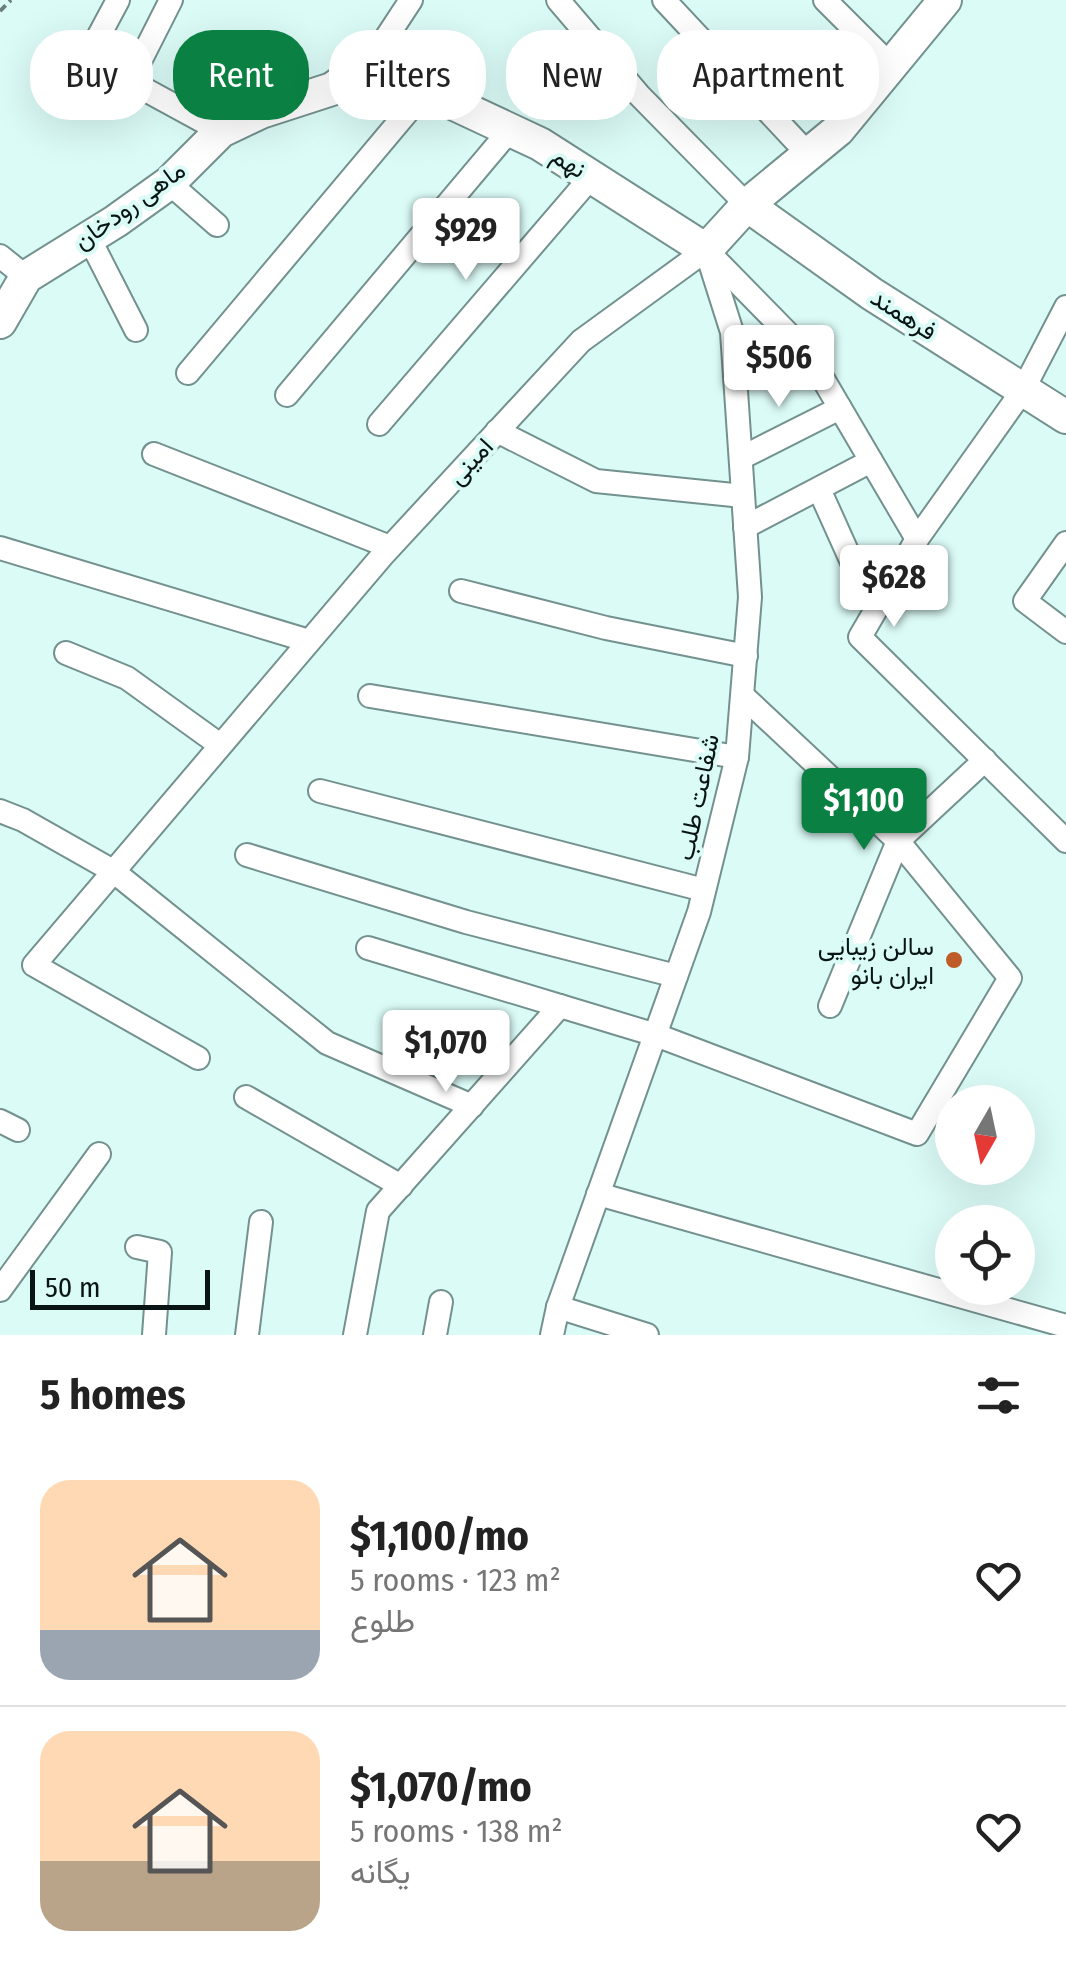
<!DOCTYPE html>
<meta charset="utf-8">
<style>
:root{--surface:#fff;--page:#f6f6f6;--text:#222;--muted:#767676;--line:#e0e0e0;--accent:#0b8043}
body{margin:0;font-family:"Fira Sans Condensed",Vazirmatn,sans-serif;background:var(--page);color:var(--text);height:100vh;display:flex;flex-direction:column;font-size:38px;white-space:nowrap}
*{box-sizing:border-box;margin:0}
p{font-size:32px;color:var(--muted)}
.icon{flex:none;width:55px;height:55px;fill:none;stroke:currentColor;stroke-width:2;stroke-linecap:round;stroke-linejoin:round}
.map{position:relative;height:1335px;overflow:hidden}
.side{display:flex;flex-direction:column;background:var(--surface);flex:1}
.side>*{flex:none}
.hud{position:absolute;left:30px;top:30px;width:1008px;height:90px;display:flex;gap:20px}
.needle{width:65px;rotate:189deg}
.tools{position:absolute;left:935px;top:1085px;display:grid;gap:20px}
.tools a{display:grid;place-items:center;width:100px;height:100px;border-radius:50%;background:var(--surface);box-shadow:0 10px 40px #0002;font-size:50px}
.scale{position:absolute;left:30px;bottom:25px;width:180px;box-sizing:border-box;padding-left:10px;border:5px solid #091514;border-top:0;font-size:28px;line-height:35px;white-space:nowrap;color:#091514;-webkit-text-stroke:8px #dbfbf7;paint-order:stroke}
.price{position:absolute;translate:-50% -85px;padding:0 22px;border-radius:10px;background:#fff;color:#222;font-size:32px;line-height:65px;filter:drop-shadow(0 2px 5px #0008)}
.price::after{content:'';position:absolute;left:50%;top:60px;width:30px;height:22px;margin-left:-15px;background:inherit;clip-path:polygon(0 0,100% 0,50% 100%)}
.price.current{background:var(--accent);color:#fff}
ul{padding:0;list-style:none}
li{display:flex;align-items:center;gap:30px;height:250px;padding:0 40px}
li+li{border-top:2px solid var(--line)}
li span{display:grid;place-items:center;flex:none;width:280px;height:200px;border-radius:30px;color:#555}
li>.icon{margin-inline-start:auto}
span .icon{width:120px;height:120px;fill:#fffc;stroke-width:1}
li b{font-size:42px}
h2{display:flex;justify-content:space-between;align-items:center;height:120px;padding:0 40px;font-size:42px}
.chip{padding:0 35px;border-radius:40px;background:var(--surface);box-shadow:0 10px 40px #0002;font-size:35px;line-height:90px}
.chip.current{background:var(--accent);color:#fff}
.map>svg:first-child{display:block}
</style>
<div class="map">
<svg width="1066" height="1335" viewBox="0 0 1066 1335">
<rect width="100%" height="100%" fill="#dbfbf7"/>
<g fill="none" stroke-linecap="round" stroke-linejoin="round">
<defs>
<g id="minor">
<path d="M118,0L87,58L221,131"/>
<path d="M558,0L639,95L747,205"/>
<path d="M664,0L808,154"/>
<path d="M825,0L892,67"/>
<path d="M369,64L411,0"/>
<path d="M130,81L171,0"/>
<path d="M169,183L217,225"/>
<path d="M89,238L136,330"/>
<path d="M0,256L26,277"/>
<path d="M712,256L809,355L917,539"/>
<path d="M1066,307L1023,390L917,539L860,637L1066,841"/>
<path d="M188,373L425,91"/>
<path d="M287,395L510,130"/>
<path d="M379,424L592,176"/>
<path d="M497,431L596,481L743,496"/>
<path d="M154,454L390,547"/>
<path d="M741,458L840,408"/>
<path d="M819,489L855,569L894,578"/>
<path d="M745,527L871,461"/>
<path d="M1066,543L1025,601L1066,632"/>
<path d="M0,548L309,641"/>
<path d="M461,591L606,628L746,656"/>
<path d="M66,653L127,678L220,745"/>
<path d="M370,696L737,757"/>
<path d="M320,791L704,890"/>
<path d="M0,811L23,820L113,871L327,1043L472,1106"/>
<path d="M247,855L466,922L676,976"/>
<path d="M368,948L560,1006"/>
<path d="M830,1006L898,841L985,760"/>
<path d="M198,1058L34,965L382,556L581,341L706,250"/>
<path d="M246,1097L401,1186"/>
<path d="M0,1121L18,1130"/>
<path d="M598,1194L1066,1326"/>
<path d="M137,1247L160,1252L154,1335"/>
<path d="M0,1290L99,1154"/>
<path d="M558,1307L647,1335"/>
<path d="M247,1335L261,1222"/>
<path d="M355,1335L378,1211L560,1006L656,1035L917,1134L1010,978L898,841L743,696"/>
<path d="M435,1335L441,1302"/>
<path d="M552,1335L558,1307L699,912L737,757L750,597L732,332L706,250"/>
</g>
<g id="secondary">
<path d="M747,205L872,294L1066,417"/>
<path d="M0,322L26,277L116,221L169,183L221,131L261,112L332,89L369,64L540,144L706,250L747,205L838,130L945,0"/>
</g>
</defs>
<use href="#minor" stroke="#73918e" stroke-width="26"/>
<use href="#secondary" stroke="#73918e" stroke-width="36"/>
<path stroke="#6b807d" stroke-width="4" stroke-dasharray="8 5" stroke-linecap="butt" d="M0,11L11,0"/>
<use href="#minor" stroke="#fff" stroke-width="22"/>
<use href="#secondary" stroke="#fff" stroke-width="32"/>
</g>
<circle fill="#bf5b27" stroke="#dbfbf7" stroke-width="4" cx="954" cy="960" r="10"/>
<g text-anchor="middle" stroke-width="8" stroke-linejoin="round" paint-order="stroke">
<g font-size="25" fill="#091514" stroke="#dbfbf7">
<text transform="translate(569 162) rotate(32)" y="9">نهم</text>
<text transform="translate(129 205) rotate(-36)" y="9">ماهی رودخان</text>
<text transform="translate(904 314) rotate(33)" y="9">فرهمند</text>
<text transform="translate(470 461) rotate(-47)" y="9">امینی</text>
<text transform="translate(697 797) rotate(-78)" y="9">شفاعت طلب</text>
</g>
<g font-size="25" fill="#091514" stroke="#dbfbf7" text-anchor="end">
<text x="934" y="955">سالن زیبایی<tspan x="934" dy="29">ایران بانو</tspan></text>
</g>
</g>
</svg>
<div class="tools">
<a><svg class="needle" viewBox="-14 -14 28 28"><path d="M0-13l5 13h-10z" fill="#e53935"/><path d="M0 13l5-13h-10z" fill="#767676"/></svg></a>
<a><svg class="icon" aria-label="locate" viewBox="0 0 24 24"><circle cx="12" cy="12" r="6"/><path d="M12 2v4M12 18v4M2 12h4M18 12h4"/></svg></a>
</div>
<div class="scale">50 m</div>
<b class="price" style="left:466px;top:283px">$929</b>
<b class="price" style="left:779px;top:410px">$506</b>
<b class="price" style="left:894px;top:630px">$628</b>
<b class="price current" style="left:864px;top:853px">$1,100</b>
<b class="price" style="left:446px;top:1095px">$1,070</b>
<div class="hud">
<a class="chip">Buy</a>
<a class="chip current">Rent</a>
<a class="chip">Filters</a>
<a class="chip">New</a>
<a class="chip">Apartment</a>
</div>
</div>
<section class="side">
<h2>5 homes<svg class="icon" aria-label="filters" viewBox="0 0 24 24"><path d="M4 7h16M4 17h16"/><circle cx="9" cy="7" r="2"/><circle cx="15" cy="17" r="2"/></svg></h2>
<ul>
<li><span style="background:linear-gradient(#ffd9b3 75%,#9aa5b1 0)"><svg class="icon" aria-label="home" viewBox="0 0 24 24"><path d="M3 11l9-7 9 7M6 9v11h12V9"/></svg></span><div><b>$1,100/mo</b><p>5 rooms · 123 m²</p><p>طلوع</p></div><svg class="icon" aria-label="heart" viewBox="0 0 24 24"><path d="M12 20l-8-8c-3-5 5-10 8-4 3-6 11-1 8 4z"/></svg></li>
<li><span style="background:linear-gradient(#ffd9b3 65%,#b9a48a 0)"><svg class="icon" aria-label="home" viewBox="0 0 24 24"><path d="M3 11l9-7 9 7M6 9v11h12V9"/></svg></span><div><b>$1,070/mo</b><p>5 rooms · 138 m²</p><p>یگانه</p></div><svg class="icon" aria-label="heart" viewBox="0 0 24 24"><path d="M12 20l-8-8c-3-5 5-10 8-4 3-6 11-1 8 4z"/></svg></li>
</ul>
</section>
